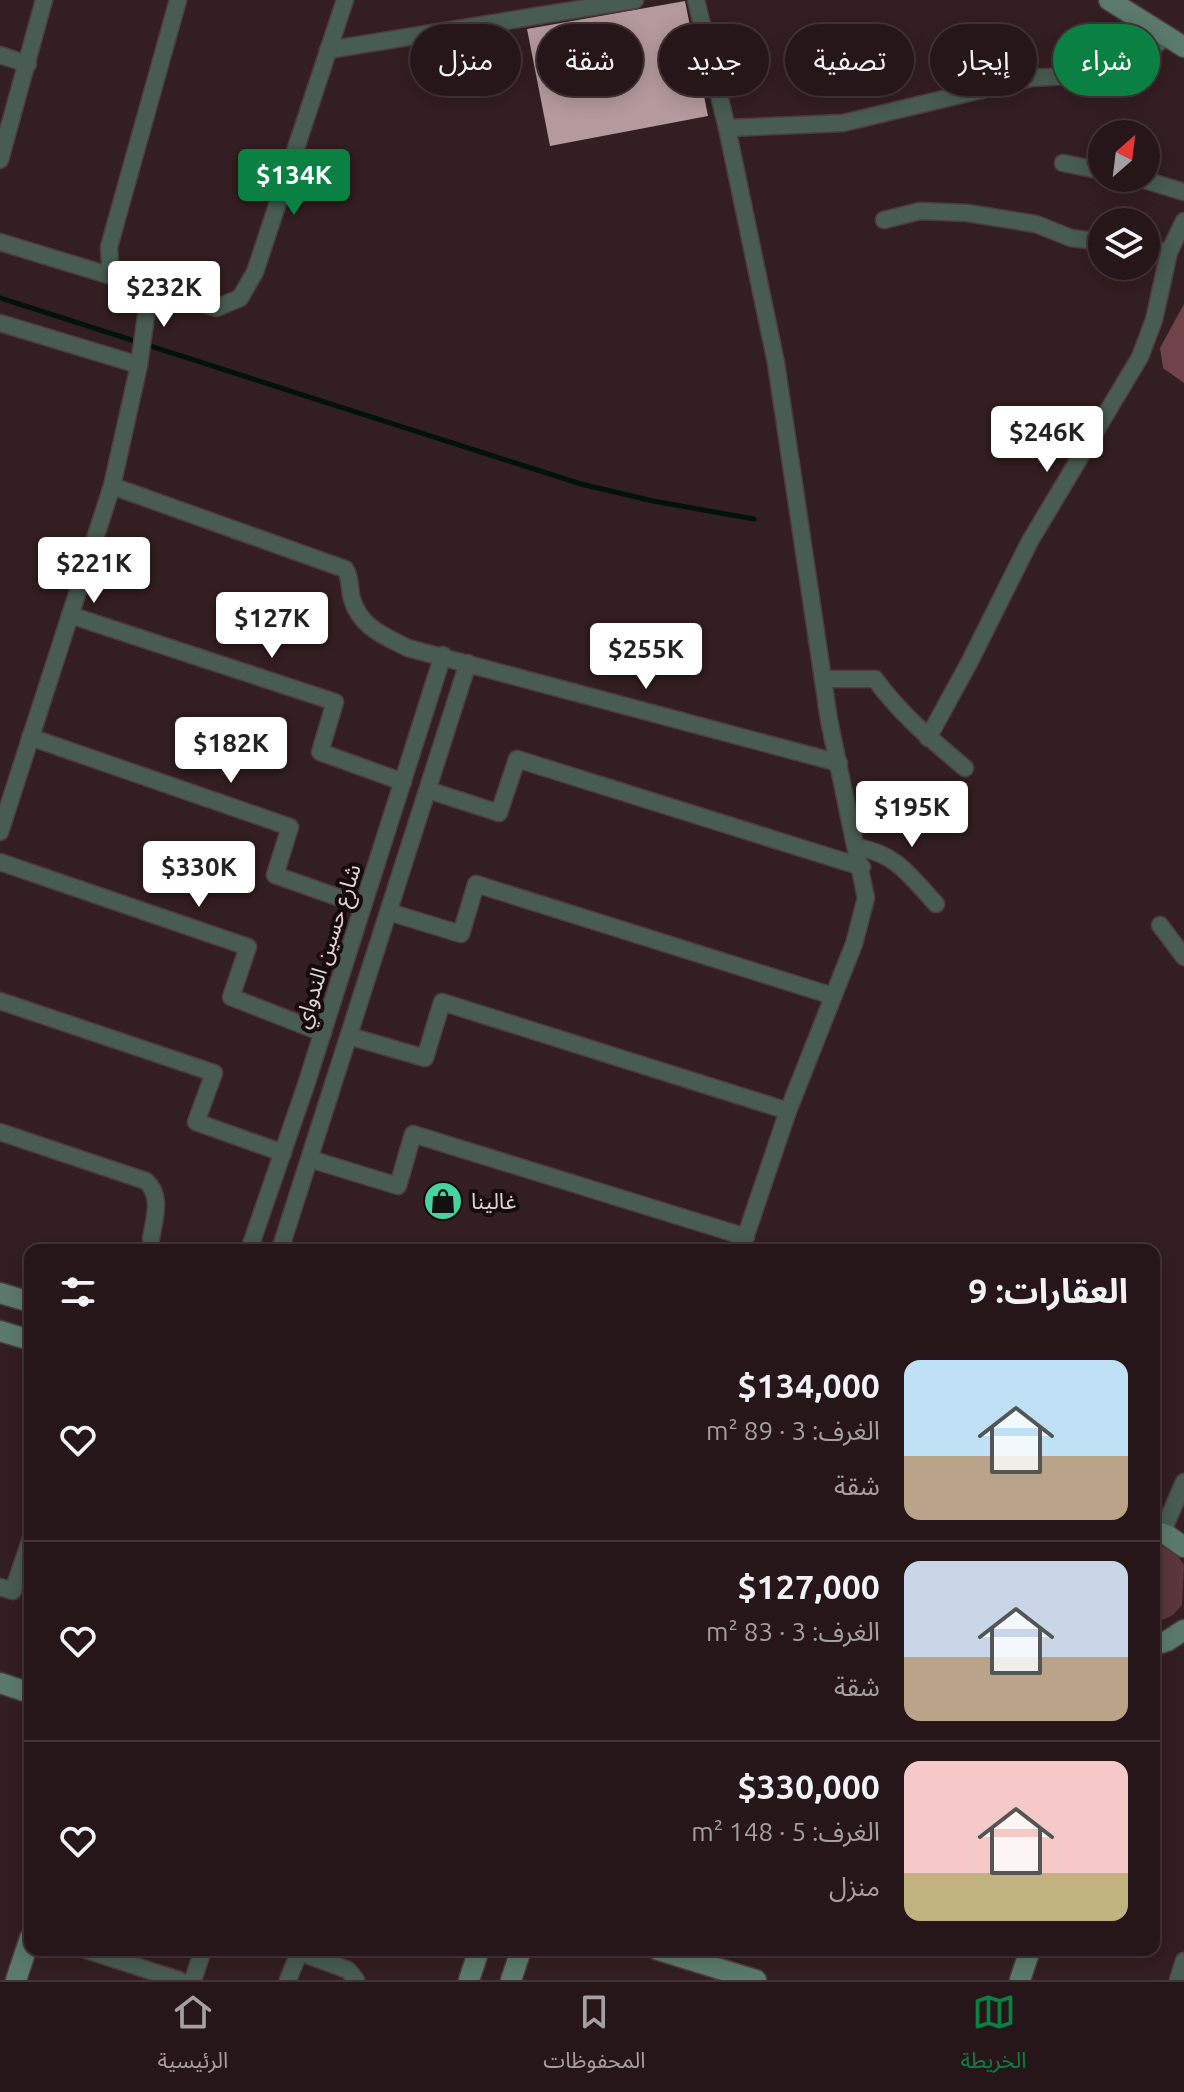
<!DOCTYPE html>
<html lang="ar">
<meta charset="utf-8">
<style>
:root{--surface:#261619;--page:#322326;--text:#f1f3f6;--muted:#a49fa2;--line:#423538;--accent:#0b8043}
body{margin:0;font-family:Ubuntu,"Noto Sans Arabic",sans-serif;background:var(--page);color:var(--text);direction:rtl;height:100vh;display:flex;flex-direction:column;font-size:30px;white-space:nowrap}
*{box-sizing:border-box;margin:0}
p{font-size:26px;color:var(--muted)}
.icon{flex:none;width:44px;height:44px;fill:none;stroke:currentColor;stroke-width:2;stroke-linecap:round;stroke-linejoin:round}
.map{position:relative;flex:1;overflow:hidden;direction:ltr}
.details{position:absolute;left:24px;top:1244px;width:1136px;height:712px;display:flex;flex-direction:column;background:var(--surface);border-radius:16px;box-shadow:0 4px 20px #0003,0 0 0 2px var(--line);direction:rtl}
.details>*{flex:none}
.guide{position:absolute;left:24px;top:24px;width:1136px;height:72px;direction:rtl;display:flex;gap:16px}
.needle{width:52px;rotate:28deg}
.fabs{position:absolute;left:1088px;top:120px;display:grid;gap:16px}
.fabs a{display:grid;place-items:center;width:72px;height:72px;border-radius:50%;background:var(--surface);box-shadow:0 4px 20px #0003,0 0 0 2px var(--line);font-size:40px}
.price{position:absolute;translate:-50% -68px;padding:0 18px;border-radius:8px;background:#fff;color:#222;font-size:26px;line-height:52px;filter:drop-shadow(0 2px 4px #0008)}
.price::after{content:'';position:absolute;left:50%;top:48px;width:24px;height:18px;margin-left:-12px;background:inherit;clip-path:polygon(0 0,100% 0,50% 100%)}
.price.current{background:var(--accent);color:#fff}
ul{padding:0;list-style:none}
li{display:flex;align-items:center;gap:24px;height:200px;padding:0 32px}
li+li{border-top:2px solid var(--line)}
li span{display:grid;place-items:center;flex:none;width:224px;height:160px;border-radius:16px;color:#555}
li>.icon{margin-inline-start:auto}
span .icon{width:96px;height:96px;fill:#fffc;stroke-width:1}
li b{font-size:34px}
h2{display:flex;justify-content:space-between;align-items:center;height:96px;padding:0 32px;font-size:34px}
.tag{padding:0 28px;border-radius:36px;background:var(--surface);box-shadow:0 4px 20px #0003,0 0 0 2px var(--line);font-size:28px;line-height:72px}
.tag.current{background:var(--accent);color:#fff}
.menu{display:flex;justify-content:space-around;align-items:center;height:112px;border-top:2px solid var(--line);background:var(--surface);font-size:22px;color:var(--muted)}
.menu a{display:grid;justify-items:center;gap:4px}
.menu .current{color:var(--accent)}
.map>svg:first-child{display:block}
</style>
<div class="map">
<svg width="1184" height="1980" viewBox="0 0 1184 1980">
<rect width="100%" height="100%" fill="#331e21"/>
<path fill="#5b363c" d="M1154,1542L1176,1554L1184,1565L1182,1605L1173,1615L1154,1624Z"/>
<path fill="#6f4349" d="M1184,304V383L1163,368L1160,348Z"/>
<g fill="none" stroke-linecap="round" stroke-linejoin="round">
<path stroke="#00130a" stroke-width="5" d="M0,298L581,484L653,501L754,519"/>
</g>
<path fill="#b59a9d" d="M685,1L708,116L550,146L527,29Z"/>
<g fill="none" stroke-linecap="round" stroke-linejoin="round">
<defs>
<g id="street">
<path d="M696,0L727,128L776,363L829,720L866,898L854,944L788,1111L741,1250"/>
<path d="M328,50L635,0"/>
<path d="M0,55L28,64"/>
<path d="M727,128L843,123L1031,78L1082,75L1129,66L1167,36"/>
<path d="M0,160L44,0"/>
<path d="M1063,163L1102,171"/>
<path d="M1138,178L1184,192"/>
<path d="M884,220L920,211L967,213L1036,224L1071,238L1102,242"/>
<path d="M0,242L216,308L240,298L255,272L345,0"/>
<path d="M1146,248L1169,252"/>
<path d="M114,276L110,264L109,247L178,0"/>
<path d="M0,323L139,365"/>
<path d="M112,486L345,569C351,577 349,589 352,599C360,627 384,636 408,648L839,763"/>
<path d="M70,615L335,702L320,752L403,782"/>
<path d="M823,679H875C901,715 932,740 965,768"/>
<path d="M30,737L290,827L275,875L363,906"/>
<path d="M928,738L969,663L1030,541L1140,357L1154,320L1169,252L1184,221"/>
<path d="M428,790L499,813L517,759L862,867"/>
<path d="M0,832L112,486L139,365L150,288"/>
<path d="M857,847C897,854 910,876 936,904"/>
<path d="M0,862L248,947L231,997L323,1033"/>
<path d="M389,912L461,934L476,884L833,996"/>
<path d="M1160,925L1184,957"/>
<path d="M0,1001L214,1073L196,1122L283,1153"/>
<path d="M349,1036L425,1058L442,1002L788,1111"/>
<path d="M0,1132L146,1181C163,1197 154,1218 151,1239"/>
<path d="M310,1159L398,1186L413,1134L746,1237"/>
<path d="M249,1250L305,1088L443,655"/>
<path d="M280,1250L468,663"/>
<path d="M1162,1533L1184,1482"/>
<path d="M0,1587L13,1591L30,1541"/>
<path d="M86,1950L179,1980"/>
<path d="M299,1952L348,1970L356,1980"/>
<path d="M193,1980L203,1950"/>
<path d="M288,1980L300,1950"/>
<path d="M1178,1980L1184,1961"/>
</g>
<g id="secondary">
<path d="M1109,0L1184,47"/>
<path d="M0,1293L30,1302"/>
<path d="M0,1331L30,1340"/>
<path d="M1154,1531L1167,1535L1184,1547"/>
<path d="M1154,1645L1167,1641L1184,1630"/>
<path d="M0,1683L30,1693"/>
<path d="M658,1950L756,1980"/>
<path d="M16,1980L30,1938"/>
<path d="M469,1980L479,1950"/>
<path d="M511,1980L521,1950"/>
<path d="M1020,1980L1030,1950"/>
</g>
</defs>
<use href="#street" stroke="#4f3b3e" stroke-width="19"/>
<use href="#secondary" stroke="#4f3b3e" stroke-width="23"/>
<use href="#street" stroke="#485c52" stroke-width="16"/>
<use href="#secondary" stroke="#5b7a6b" stroke-width="20"/>
</g>
<defs>
<symbol id="shop-disc" viewBox="-11 -11 22 22"><circle r="9.5" fill="#46d49e" stroke="#150b0d"/><path d="M-5-2.5h2.3a2.7 3.5 0 0 1 5.4 0H5L5.5 6h-11ZM-1.5-2.5h3a1.5 2.3 0 0 0-3 0Z" fill="#111"/></symbol>
</defs>
<g fill-rule="evenodd">
<use href="#shop-disc" x="421" y="1179" width="44" height="44"/>
</g>
<g text-anchor="middle" stroke-width="8" stroke-linejoin="round" paint-order="stroke">
<g font-size="22" fill="#e1d3d4" stroke="#150b0d">
<text transform="translate(327 946) rotate(-72)" y="8">شارع حسين الندواي</text>
</g>
<g font-size="22" fill="#e1d3d4" stroke="#150b0d" text-anchor="start">
<text x="471" y="1209">غالينا</text>
</g>
</g>
</svg>
<div class="fabs">
<a><svg class="needle" viewBox="-14 -14 28 28"><path d="M0-13l5 13h-10z" fill="#e53935"/><path d="M0 13l5-13h-10z" fill="#a49fa2"/></svg></a>
<a><svg class="icon" aria-label="layers" viewBox="0 0 24 24"><path d="M12 4l9 5-9 5-9-5zM3 14l9 5 9-5"/></svg></a>
</div>
<b class="price current" style="left:294px;top:217px">$134K</b>
<b class="price" style="left:164px;top:329px">$232K</b>
<b class="price" style="left:1047px;top:474px">$246K</b>
<b class="price" style="left:94px;top:605px">$221K</b>
<b class="price" style="left:272px;top:660px">$127K</b>
<b class="price" style="left:646px;top:691px">$255K</b>
<b class="price" style="left:231px;top:785px">$182K</b>
<b class="price" style="left:912px;top:849px">$195K</b>
<b class="price" style="left:199px;top:909px">$330K</b>
<div class="guide">
<a class="tag current">شراء</a>
<a class="tag">إيجار</a>
<a class="tag">تصفية</a>
<a class="tag">جديد</a>
<a class="tag">شقة</a>
<a class="tag">منزل</a>
</div>
<section class="details">
<h2>العقارات: 9<svg class="icon" aria-label="filters" viewBox="0 0 24 24"><path d="M4 7h16M4 17h16"/><circle cx="9" cy="7" r="2"/><circle cx="15" cy="17" r="2"/></svg></h2>
<ul>
<li><span style="background:linear-gradient(#bfe0f5 60%,#b9a48a 0)"><svg class="icon" aria-label="home" viewBox="0 0 24 24"><path d="M3 11l9-7 9 7M6 9v11h12V9"/></svg></span><div><b>$134,000</b><p>الغرف: 3 · 89 m²</p><p>شقة</p></div><svg class="icon" aria-label="heart" viewBox="0 0 24 24"><path d="M12 20l-8-8c-3-5 5-10 8-4 3-6 11-1 8 4z"/></svg></li>
<li><span style="background:linear-gradient(#c9d6e8 60%,#b9a48a 0)"><svg class="icon" aria-label="home" viewBox="0 0 24 24"><path d="M3 11l9-7 9 7M6 9v11h12V9"/></svg></span><div><b>$127,000</b><p>الغرف: 3 · 83 m²</p><p>شقة</p></div><svg class="icon" aria-label="heart" viewBox="0 0 24 24"><path d="M12 20l-8-8c-3-5 5-10 8-4 3-6 11-1 8 4z"/></svg></li>
<li><span style="background:linear-gradient(#f6c9c9 70%,#c2b280 0)"><svg class="icon" aria-label="home" viewBox="0 0 24 24"><path d="M3 11l9-7 9 7M6 9v11h12V9"/></svg></span><div><b>$330,000</b><p>الغرف: 5 · 148 m²</p><p>منزل</p></div><svg class="icon" aria-label="heart" viewBox="0 0 24 24"><path d="M12 20l-8-8c-3-5 5-10 8-4 3-6 11-1 8 4z"/></svg></li>
</ul>
</section>
</div>
<nav class="menu">
<a class="current"><svg class="icon" aria-label="map" viewBox="0 0 24 24"><path d="M3 6l6-2 6 2 6-2v14l-6 2-6-2-6 2zM9 4v14M15 6v14"/></svg>الخريطة</a>
<a><svg class="icon" aria-label="saved" viewBox="0 0 24 24"><path d="M7 4h10v16l-5-4-5 4z"/></svg>المحفوظات</a>
<a><svg class="icon" aria-label="home" viewBox="0 0 24 24"><path d="M3 11l9-7 9 7M6 9v11h12V9"/></svg>الرئيسية</a>
</nav>
